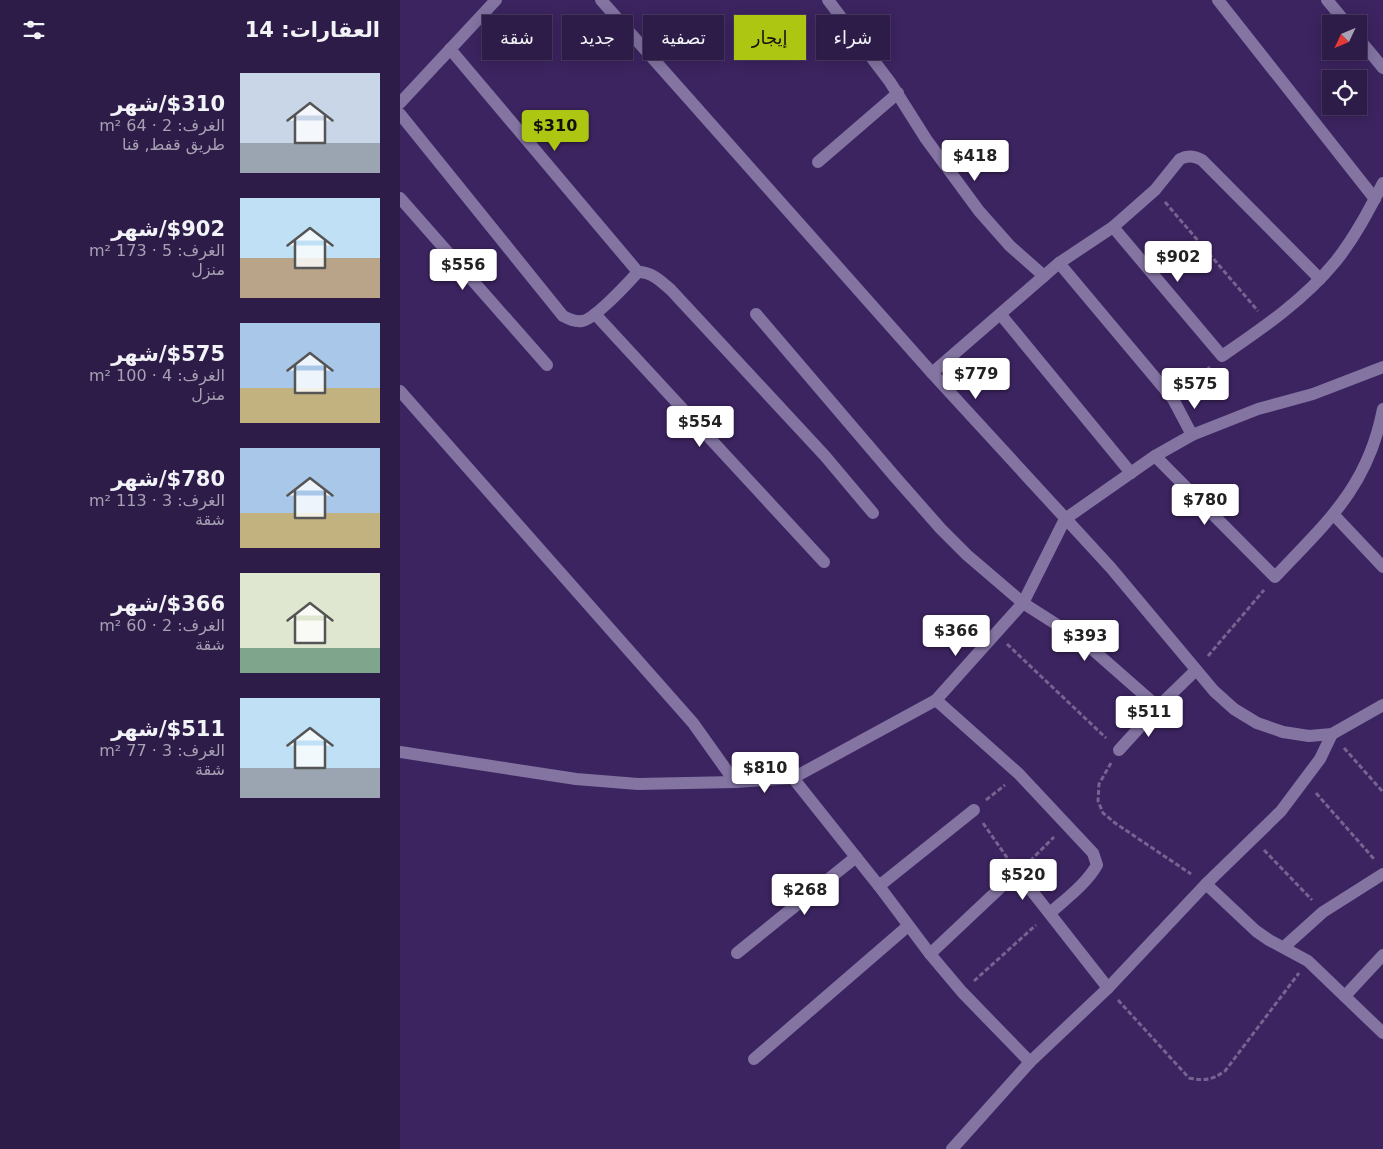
<!DOCTYPE html>
<html lang="ar">
<meta charset="utf-8">
<style>
:root{--surface:#2d1b48;--page:#35244f;--text:#f1f3f6;--muted:#a7a1b4;--line:#483960;--accent:#acc611}
body{margin:0;font-family:"DejaVu Sans",Cairo,sans-serif;background:var(--page);color:var(--text);direction:rtl;height:100vh;display:flex;flex-direction:column;font-size:19px;white-space:nowrap}
*{box-sizing:border-box;margin:0}
p{font-size:16px;color:var(--muted)}
.icon{flex:none;width:28px;height:28px;fill:none;stroke:currentColor;stroke-width:2;stroke-linecap:round;stroke-linejoin:round}
.map{position:relative;flex:1;overflow:hidden;direction:ltr}
.panel{display:flex;flex-direction:column;background:var(--surface);width:400px}
.panel>*{flex:none}
.top-card{position:absolute;left:15px;top:15px;width:475px;height:45px;direction:rtl;display:flex;gap:10px}
.needle{width:32px;rotate:226deg}
.buttons{position:absolute;left:922px;top:15px;display:grid;gap:10px}
.buttons a{display:grid;place-items:center;width:45px;height:45px;border-radius:0px;background:var(--surface);box-shadow:0 2px 12px #0003,0 0 0 1px var(--line);font-size:25px}
.price{position:absolute;translate:-50% -42px;padding:0 11px;border-radius:5px;background:#fff;color:#222;font-size:16px;line-height:32px;filter:drop-shadow(0 1px 2px #0008)}
.price::after{content:'';position:absolute;left:50%;top:30px;width:15px;height:11px;margin-left:-8px;background:inherit;clip-path:polygon(0 0,100% 0,50% 100%)}
.price.selected{background:var(--accent);color:#111}
ul{padding:0;list-style:none}
li{display:flex;align-items:center;gap:15px;height:125px;padding:0 20px}
li span{display:grid;place-items:center;flex:none;width:140px;height:100px;border-radius:0px;color:#555}
li>.icon{margin-inline-start:auto}
span .icon{width:60px;height:60px;fill:#fffc;stroke-width:1}
li b{font-size:21px}
h2{display:flex;justify-content:space-between;align-items:center;height:60px;padding:0 20px;font-size:21px}
.chip{padding:0 18px;border-radius:0px;background:var(--surface);box-shadow:0 2px 12px #0003,0 0 0 1px var(--line);font-size:18px;line-height:45px}
.chip.selected{background:var(--accent);color:#111}
main{display:flex;flex:1;min-height:0}
.map>svg:first-child{display:block}
</style>
<main>
<div class="map">
<svg width="983" height="1149" viewBox="0 0 983 1149">
<rect width="100%" height="100%" fill="#3c2460"/>
<g fill="none" stroke-linecap="round" stroke-linejoin="round">
<g stroke="#756491" stroke-width="3" stroke-dasharray="5 2.5" stroke-linecap="butt">
<path d="M765,202L858,311"/>
<path d="M785,389L810,367"/>
<path d="M607,644L706,738"/>
<path d="M808,656L864,590"/>
<path d="M944,748L983,792"/>
<path d="M711,763L699,784L698,801L703,813L715,823L791,874"/>
<path d="M916,793L974,859"/>
<path d="M586,800L605,785"/>
<path d="M583,823L608,859"/>
<path d="M864,850L912,900"/>
<path d="M630,861L654,837"/>
<path d="M574,981L636,925"/>
<path d="M718,1000L789,1078C805,1081 812,1080 825,1071L899,973"/>
</g>
<g stroke="#8374a2" stroke-width="12">
<path d="M201,0L532,373L711,568L814,691L834,709L857,723L883,732L909,736L932,734L983,705"/>
<path d="M428,0L490,82L526,139L579,211L610,246L644,276"/>
<path d="M818,0L975,199"/>
<path d="M927,0L947,24"/>
<path d="M959,39L983,68"/>
<path d="M50,49L238,272"/>
<path d="M0,103L96,0"/>
<path d="M0,114L163,316C169,319 175,322 182,321C194,320 228,283 238,272C252,272 261,281 271,290L425,456L473,513"/>
<path d="M418,162L498,93"/>
<path d="M0,198L147,365"/>
<path d="M713,227L822,356C863,328 904,300 936,261C955,237 969,210 983,183"/>
<path d="M659,263L773,399L792,435"/>
<path d="M195,314L424,562"/>
<path d="M356,314L496,478L541,529L567,555L623,603L684,642L758,707"/>
<path d="M601,315L731,473"/>
<path d="M532,373L659,263L713,227L755,190L780,159C788,155 794,156 802,160L920,279"/>
<path d="M0,391L293,723L335,782"/>
<path d="M755,456L875,577C927,522 968,487 983,409"/>
<path d="M934,515L983,567"/>
<path d="M536,700L619,774L693,853L697,865C686,884 667,898 650,913"/>
<path d="M719,750L758,707L796,670"/>
<path d="M0,752L176,779L238,784L335,782L393,778L536,700L623,603L665,519L755,456L792,435L858,409L913,394L983,367"/>
<path d="M393,778L479,886L530,954L562,992L630,1062"/>
<path d="M806,884L856,931L869,940L908,961L983,1033"/>
<path d="M479,886L574,810"/>
<path d="M884,947L923,912L983,874"/>
<path d="M337,953L456,857"/>
<path d="M530,954L617,872L708,988"/>
<path d="M945,996L983,955"/>
<path d="M354,1059L508,926"/>
<path d="M552,1149L630,1062L708,988L806,884L881,811L920,759L932,734"/>
</g>
</g>
</svg>
<div class="buttons">
<a><svg class="needle" viewBox="-14 -14 28 28"><path d="M0-13l5 13h-10z" fill="#e53935"/><path d="M0 13l5-13h-10z" fill="#a7a1b4"/></svg></a>
<a><svg class="icon" aria-label="locate" viewBox="0 0 24 24"><circle cx="12" cy="12" r="6"/><path d="M12 2v4M12 18v4M2 12h4M18 12h4"/></svg></a>
</div>
<b class="price selected" style="left:155px;top:152px">$310</b>
<b class="price" style="left:575px;top:182px">$418</b>
<b class="price" style="left:778px;top:283px">$902</b>
<b class="price" style="left:63px;top:291px">$556</b>
<b class="price" style="left:576px;top:400px">$779</b>
<b class="price" style="left:795px;top:410px">$575</b>
<b class="price" style="left:300px;top:448px">$554</b>
<b class="price" style="left:805px;top:526px">$780</b>
<b class="price" style="left:556px;top:657px">$366</b>
<b class="price" style="left:685px;top:662px">$393</b>
<b class="price" style="left:749px;top:738px">$511</b>
<b class="price" style="left:365px;top:794px">$810</b>
<b class="price" style="left:623px;top:901px">$520</b>
<b class="price" style="left:405px;top:916px">$268</b>
<div class="top-card">
<a class="chip">شراء</a>
<a class="chip selected">إيجار</a>
<a class="chip">تصفية</a>
<a class="chip">جديد</a>
<a class="chip">شقة</a>
</div>
</div>
<section class="panel">
<h2>العقارات: 14<svg class="icon" aria-label="filters" viewBox="0 0 24 24"><path d="M4 7h16M4 17h16"/><circle cx="9" cy="7" r="2"/><circle cx="15" cy="17" r="2"/></svg></h2>
<ul>
<li><span style="background:linear-gradient(#c9d6e8 70%,#9aa5b1 0)"><svg class="icon" aria-label="home" viewBox="0 0 24 24"><path d="M3 11l9-7 9 7M6 9v11h12V9"/></svg></span><div><b>$310/شهر</b><p>الغرف: 2 · 64 m²</p><p>طريق قفط, قنا</p></div></li>
<li><span style="background:linear-gradient(#bfe0f5 60%,#b9a48a 0)"><svg class="icon" aria-label="home" viewBox="0 0 24 24"><path d="M3 11l9-7 9 7M6 9v11h12V9"/></svg></span><div><b>$902/شهر</b><p>الغرف: 5 · 173 m²</p><p>منزل</p></div></li>
<li><span style="background:linear-gradient(#a9c7e8 65%,#c2b280 0)"><svg class="icon" aria-label="home" viewBox="0 0 24 24"><path d="M3 11l9-7 9 7M6 9v11h12V9"/></svg></span><div><b>$575/شهر</b><p>الغرف: 4 · 100 m²</p><p>منزل</p></div></li>
<li><span style="background:linear-gradient(#a9c7e8 65%,#c2b280 0)"><svg class="icon" aria-label="home" viewBox="0 0 24 24"><path d="M3 11l9-7 9 7M6 9v11h12V9"/></svg></span><div><b>$780/شهر</b><p>الغرف: 3 · 113 m²</p><p>شقة</p></div></li>
<li><span style="background:linear-gradient(#dfe7d0 75%,#7fa58c 0)"><svg class="icon" aria-label="home" viewBox="0 0 24 24"><path d="M3 11l9-7 9 7M6 9v11h12V9"/></svg></span><div><b>$366/شهر</b><p>الغرف: 2 · 60 m²</p><p>شقة</p></div></li>
<li><span style="background:linear-gradient(#bfe0f5 70%,#9aa5b1 0)"><svg class="icon" aria-label="home" viewBox="0 0 24 24"><path d="M3 11l9-7 9 7M6 9v11h12V9"/></svg></span><div><b>$511/شهر</b><p>الغرف: 3 · 77 m²</p><p>شقة</p></div></li>
</ul>
</section>
</main>
